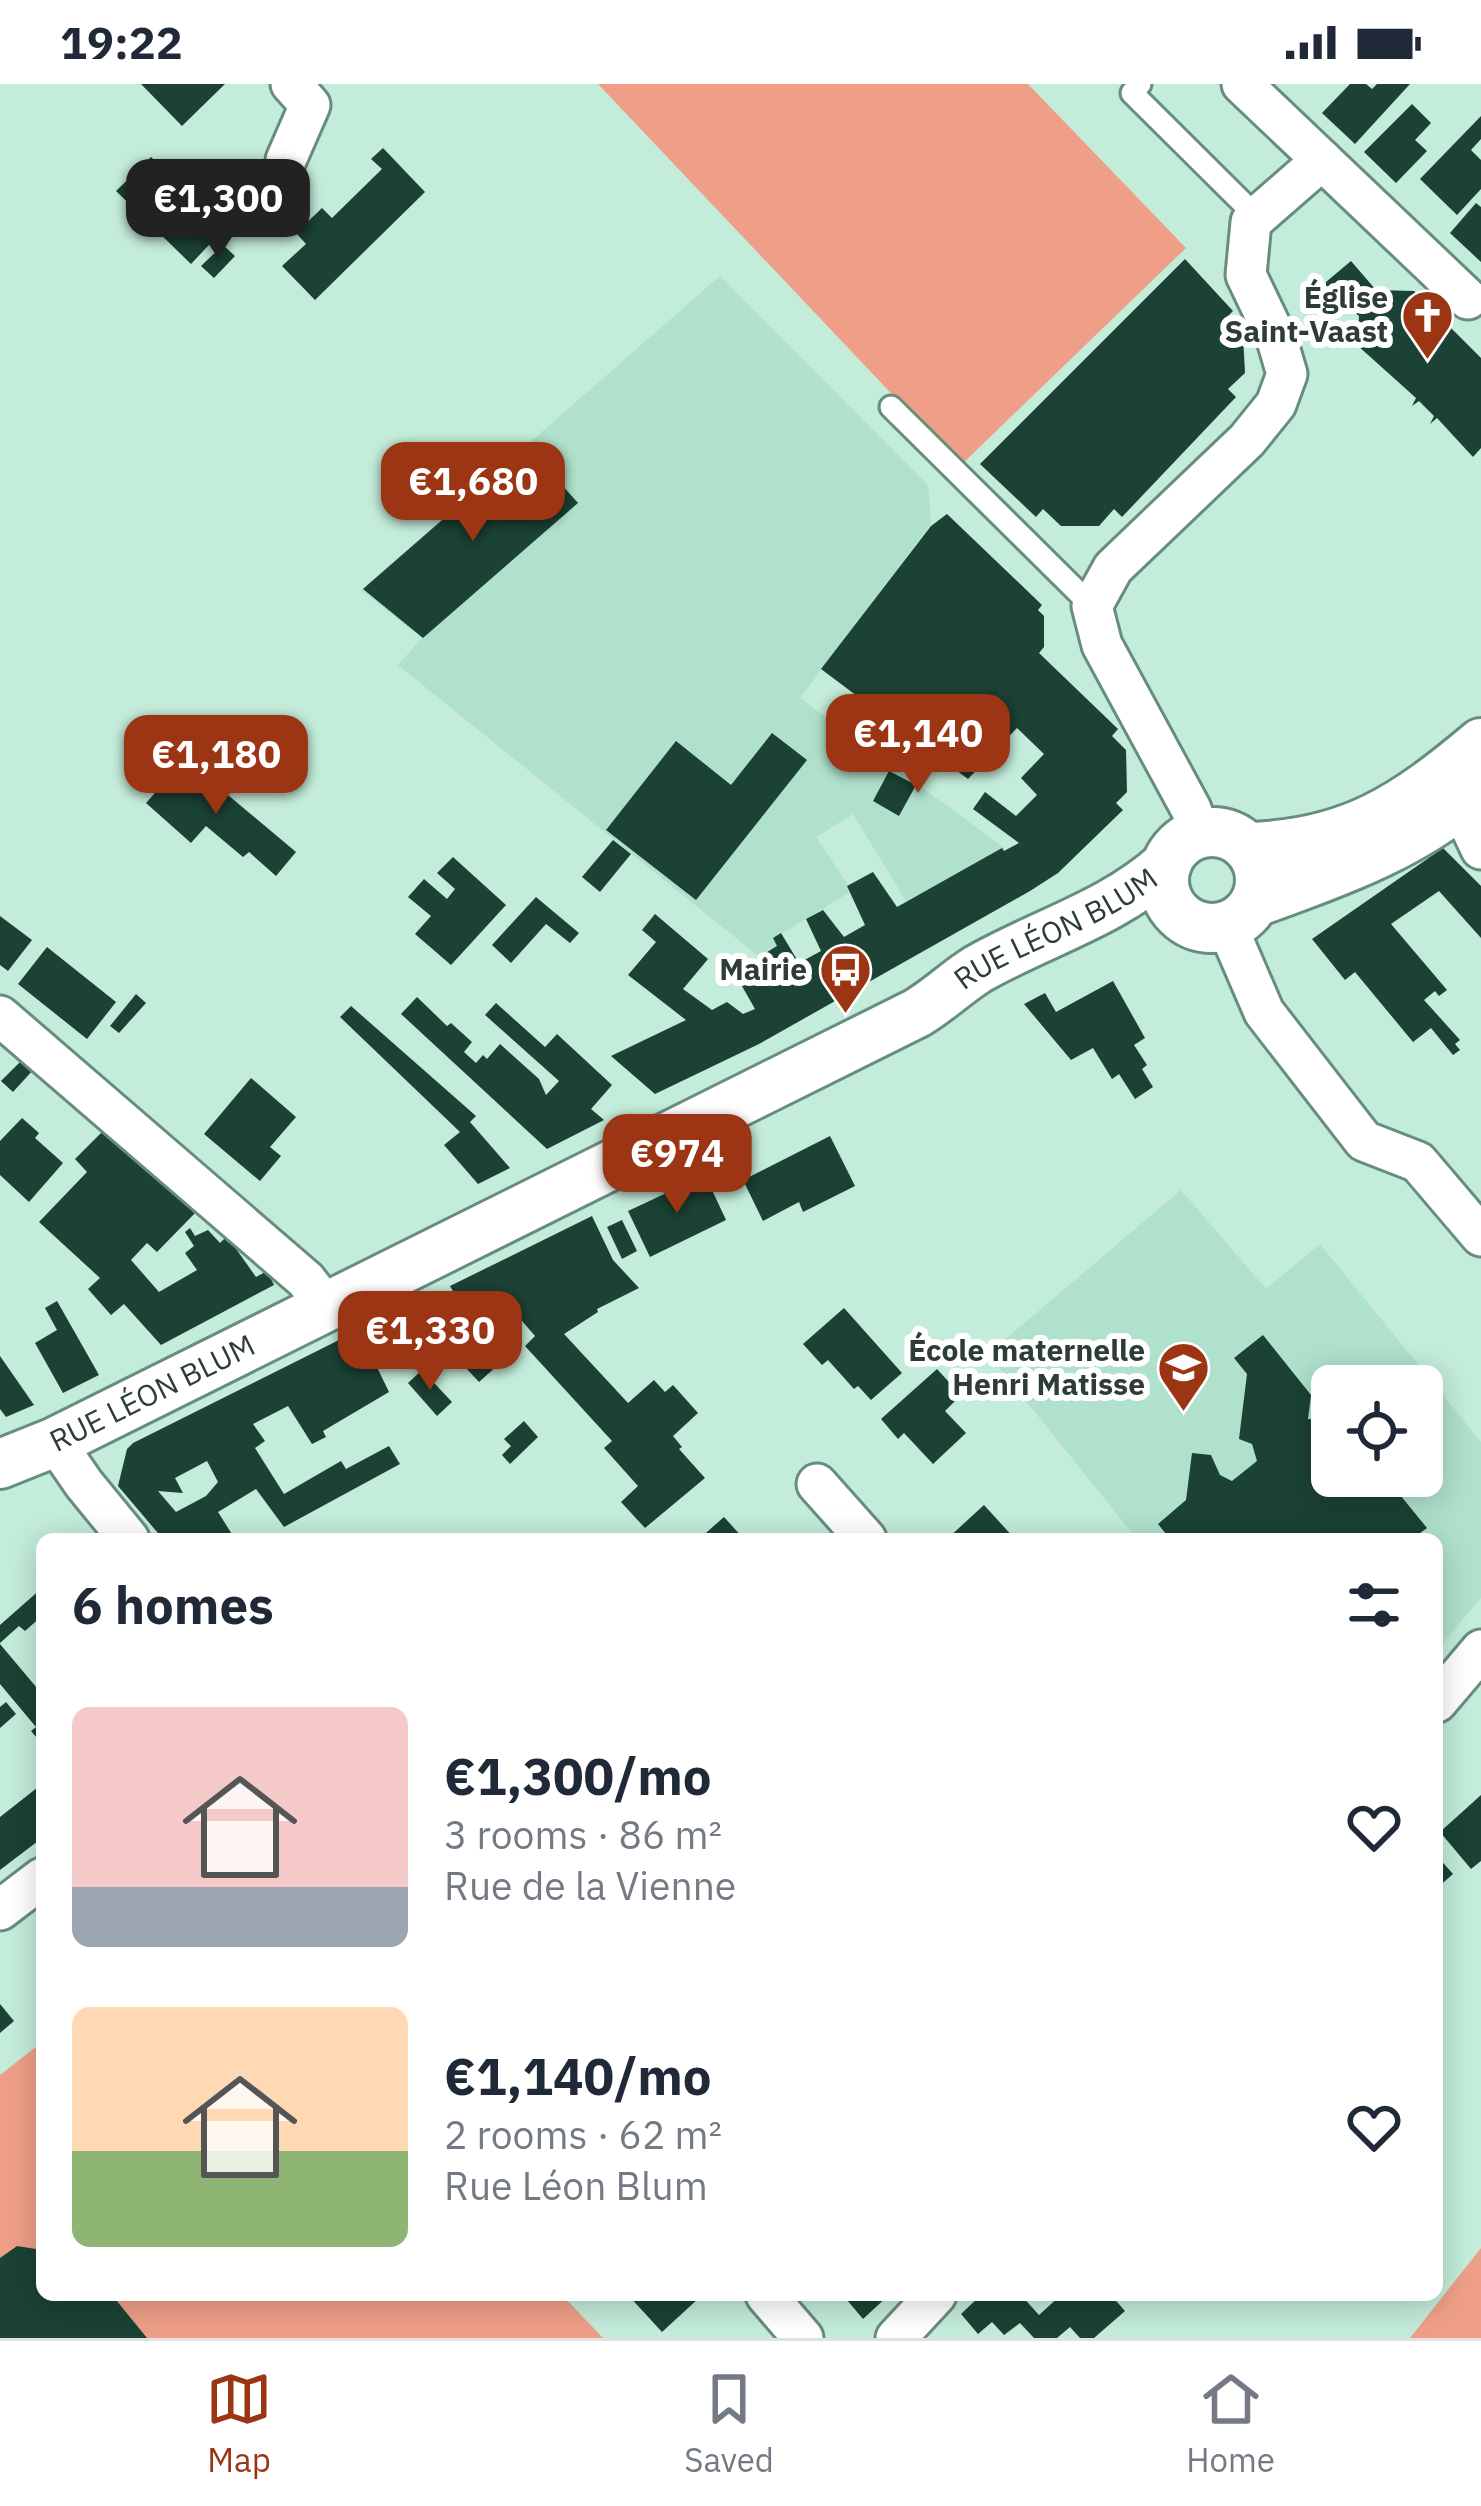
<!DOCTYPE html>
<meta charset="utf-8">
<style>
:root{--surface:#fff;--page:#f6f6f7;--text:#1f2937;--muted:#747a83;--line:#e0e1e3;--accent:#9c3514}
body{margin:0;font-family:"IBM Plex Sans",sans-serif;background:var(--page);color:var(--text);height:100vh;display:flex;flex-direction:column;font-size:45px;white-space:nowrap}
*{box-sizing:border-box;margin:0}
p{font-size:39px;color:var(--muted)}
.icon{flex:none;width:66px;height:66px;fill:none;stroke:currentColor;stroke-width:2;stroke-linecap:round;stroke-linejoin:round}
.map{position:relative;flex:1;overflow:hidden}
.details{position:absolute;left:36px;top:1449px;width:1407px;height:768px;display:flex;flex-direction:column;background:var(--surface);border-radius:18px;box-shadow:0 6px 30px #0003}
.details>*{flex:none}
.fabs{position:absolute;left:1311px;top:1281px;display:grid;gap:24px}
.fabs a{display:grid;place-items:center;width:132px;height:132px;border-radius:18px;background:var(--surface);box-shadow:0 6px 30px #0003;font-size:60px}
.price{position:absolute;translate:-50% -102px;padding:0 27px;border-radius:24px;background:var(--accent);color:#fff;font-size:39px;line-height:78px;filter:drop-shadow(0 3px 6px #0008)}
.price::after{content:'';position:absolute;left:50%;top:72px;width:36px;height:27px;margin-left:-18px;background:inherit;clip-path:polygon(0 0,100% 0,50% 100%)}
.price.current{background:#222;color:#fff}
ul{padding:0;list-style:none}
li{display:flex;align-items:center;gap:36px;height:300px;padding:0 36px}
li span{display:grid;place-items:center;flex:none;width:336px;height:240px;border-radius:18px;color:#555}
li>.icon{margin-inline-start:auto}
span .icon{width:144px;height:144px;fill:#fffc;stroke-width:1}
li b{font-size:51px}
h2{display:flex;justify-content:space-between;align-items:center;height:144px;padding:0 36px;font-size:51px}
.status{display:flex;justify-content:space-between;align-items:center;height:84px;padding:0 60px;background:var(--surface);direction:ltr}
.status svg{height:33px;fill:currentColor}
.menu{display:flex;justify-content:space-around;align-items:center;height:168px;border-top:3px solid var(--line);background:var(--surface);font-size:33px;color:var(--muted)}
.menu a{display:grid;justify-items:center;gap:6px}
.menu .current{color:var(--accent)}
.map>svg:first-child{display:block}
</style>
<div class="status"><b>19:22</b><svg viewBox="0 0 49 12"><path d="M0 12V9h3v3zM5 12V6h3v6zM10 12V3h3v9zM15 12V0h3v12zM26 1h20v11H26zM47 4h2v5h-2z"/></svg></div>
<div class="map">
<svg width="1481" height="2254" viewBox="0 0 1481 2254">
<rect width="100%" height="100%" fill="#c3ecda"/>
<g fill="#afe1cc" fill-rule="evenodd">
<path d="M720,192L928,401L931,440L800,614L1003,763L1030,806L925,807L906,817L853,730L816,753L852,807L774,854L778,862L757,871L398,581L422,554L361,506Z"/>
<path d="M1181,1106L1266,1205L1320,1160L1481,1358V1514L1437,1566V1455H1137L988,1270ZM1332,1302H1422V1392H1332Z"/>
</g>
<g fill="#ef9f87">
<path d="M598,0H1028L1186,164L960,382Z"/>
<path d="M42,1958V2211H562L603,2254H0V1991Z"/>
<path d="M1481,2164V2254H1410Z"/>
</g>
<g fill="#1b4234" fill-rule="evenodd">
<path d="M141,0H225L182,42Z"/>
<path d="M1350,0H1366L1372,5L1377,0H1410L1355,60L1322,29Z"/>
<path d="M1412,20L1431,39L1415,56L1427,67L1396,99L1364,68Z"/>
<path d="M1481,32V55L1471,66L1481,76V105L1457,131L1420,95Z"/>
<path d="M383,64L425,108L315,216L282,182L306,160L296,149L322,124L332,134L382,85L371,75Z"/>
<path d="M151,73L175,96L184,88L210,112L200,122L224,145L191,180L116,107Z"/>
<path d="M1476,119L1481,123V178L1450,149Z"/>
<path d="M223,161L235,172L214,194L201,182Z"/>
<path d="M1185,175L1233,227L1225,235L1243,252L1245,289L1228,305L1236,313L1122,433L1114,425L1099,442H1061L1043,425L1036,433L980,380Z"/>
<path d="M1351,177L1376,206L1414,207L1481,274V364L1473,373L1437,334L1430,340L1434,332L1419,317L1412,322L1416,314L1357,261L1359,232L1326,203V198Z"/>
<path d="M527,362L578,419L423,554L363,505Z"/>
<path d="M947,430L1042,521L1038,526L1044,532V563L1039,569L1118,645L1112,652L1126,666L1127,708L1116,719L1123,726L1058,789L1030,807L759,960L655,1010L611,972L686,936L628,891L656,858L642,846L655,830L708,875L683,905L712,926L727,918L743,930L755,925L734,888L777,862L773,854L781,849L799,879L821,867L806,835L823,826L844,853L865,841L847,802L873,788L897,823L1002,764L1004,767L1019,759L973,725L985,708L1016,732L1037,711L1021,694L1044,670L1017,644L968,695L821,585L931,442Z"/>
<path d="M772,649L807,676L696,816L606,746L676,657L731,701Z"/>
<path d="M185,675L296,768L276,792L249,768L243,773L206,742L191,759L146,719Z"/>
<path d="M889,687L916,701L899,732L873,717Z"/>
<path d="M613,756L631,770L600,808L582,793Z"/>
<path d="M1443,764L1481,802V854L1439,807L1391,840L1447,906L1439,912L1435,907L1424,916L1460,956L1455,960L1460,966L1453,971L1431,944L1413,958L1355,888L1345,896L1312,855Z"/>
<path d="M453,773L506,821L451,881L415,850L431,832L408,813L424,795L447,815L455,805L437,789Z"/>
<path d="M536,813L579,849L570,859L546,840L511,879L492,861Z"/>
<path d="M0,832L32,856L8,887L0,881Z"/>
<path d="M47,863L116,918L87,955L18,900Z"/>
<path d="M1113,897L1145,954L1134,961L1147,981L1142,985L1153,1003L1135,1015L1119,990L1112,995L1093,964L1071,976L1024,920L1045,909L1056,928Z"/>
<path d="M136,910L146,919L119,949L110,942Z"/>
<path d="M417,913L447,942L451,939L472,958L464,968L476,979L483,971L487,975L500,960L539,995L546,1011L559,997L485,931L496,919L545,963L557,950L612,1001L591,1025L604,1036L547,1065L401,930Z"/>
<path d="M351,922L476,1032L470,1038L510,1084L478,1100L444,1061L460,1048L340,933Z"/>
<path d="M22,976L34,985L13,1008L1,997Z"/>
<path d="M251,994L296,1033L270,1063L281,1072L260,1097L204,1050Z"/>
<path d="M22,1034L39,1049L35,1054L63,1079L29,1118L0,1091V1057Z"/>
<path d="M104,1046L197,1127L157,1168L147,1159L131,1176L159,1208L197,1186L185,1169L194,1162L185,1148L190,1144L195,1152L208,1146L220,1159L227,1152L256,1193L267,1187L274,1201L161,1261L124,1220L111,1231L88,1205L100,1194L39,1138L87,1088L75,1075Z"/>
<path d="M830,1052L855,1102L803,1128L799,1118L763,1137L743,1096Z"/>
<path d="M705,1091L726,1136L650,1173L628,1127Z"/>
<path d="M592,1132L613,1176L639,1204L597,1225L598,1228L564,1250L628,1319L654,1296L665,1308L673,1301L698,1329L673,1352L682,1363L679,1365L705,1394L645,1444L621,1418L638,1402L604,1364L612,1357L525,1262L535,1252L516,1230L483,1246L467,1225L464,1227L450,1202Z"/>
<path d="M622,1136L637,1167L622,1175L607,1143Z"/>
<path d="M435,1210L499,1280L479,1298L451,1268L435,1280L392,1231Z"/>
<path d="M57,1217L99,1291L63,1309L35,1259L57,1246L45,1224Z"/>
<path d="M844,1224L902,1289L871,1316L858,1302L854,1305L828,1276L822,1281L803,1260Z"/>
<path d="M359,1246L389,1308L323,1347L326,1353L312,1360L288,1322L253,1340L265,1357L255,1364L284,1410L341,1377L346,1385L389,1362L400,1380L284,1443L256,1405L218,1428L235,1455H163L118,1402L127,1365L133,1359ZM207,1377L218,1398L206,1412L176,1428L158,1407L183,1409L175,1394Z"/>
<path d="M1263,1251L1311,1311L1308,1335L1328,1336L1332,1392L1387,1395L1427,1444L1416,1452L1418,1455H1170L1158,1440L1186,1416L1192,1369L1211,1371L1220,1391L1232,1397L1257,1377L1252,1360L1239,1355L1247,1290L1234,1274Z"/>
<path d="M0,1272L34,1321L6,1333L0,1325Z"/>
<path d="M937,1285L958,1308L957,1315L945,1327L966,1349L933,1380L904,1349L898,1355L881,1335Z"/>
<path d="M422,1286L452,1318L437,1332L408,1299Z"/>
<path d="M524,1337L538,1353L510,1380L502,1371L511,1362L504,1355Z"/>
<path d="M984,1421L1015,1455H947Z"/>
<path d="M724,1433L744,1455H699Z"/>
<path d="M42,1504V1532L25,1547L19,1542L0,1559V1541Z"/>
<path d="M0,1560L42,1610V1660L31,1647L36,1643L0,1600Z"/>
<path d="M6,1618L16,1630L0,1644V1623Z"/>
<path d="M42,1700V1754L0,1786V1733Z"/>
<path d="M1481,1711V1777L1471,1785L1440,1748Z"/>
<path d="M1437,1772L1453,1790L1437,1804Z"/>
<path d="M0,1920L14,1937L0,1949Z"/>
<path d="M17,2162L42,2166V2211H112L147,2254H0V2174Z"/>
<path d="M628,2211H696L699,2214L662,2248Z"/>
<path d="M852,2211H889L863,2235L847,2216Z"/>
<path d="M981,2211H1021L1039,2231L1061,2211H1111L1125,2227L1094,2254H1080L1070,2243L1057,2254H1034L1020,2239L1004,2251L992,2238L978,2250L961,2230Z"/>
</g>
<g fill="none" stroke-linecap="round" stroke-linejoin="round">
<defs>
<g id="service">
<path d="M1140,0L1132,9L1257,133"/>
<path d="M891,323L1092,522"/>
</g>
<g id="minor">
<path d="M1242,0L1468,215"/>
<path d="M286,76L310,21L291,0"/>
<path d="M1460,721L1481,765"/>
<path d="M1200,750L1191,725L1102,561L1092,522L1113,484L1247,356L1276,320L1287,290L1277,256L1246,191L1251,138L1322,76"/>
<path d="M1227,842L1264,928L1364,1057L1418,1078L1481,1152"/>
<path d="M0,932L306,1196L326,1222"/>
<path d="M55,1358L84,1400L129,1455"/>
<path d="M817,1400L866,1455"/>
<path d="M1437,1618L1481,1566"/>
<path d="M0,1826L42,1794"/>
<path d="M766,2211L803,2254"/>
<path d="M896,2254L936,2211"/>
</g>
<g id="tertiary">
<circle cx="1212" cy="796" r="48"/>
<path d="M1248,763C1350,760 1405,723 1481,659"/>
<path d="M1256,818C1336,789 1418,761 1481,702"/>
<path id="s1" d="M0,1380L55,1358L917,929C939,916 957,898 978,885C1041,849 1112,830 1167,780"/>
</g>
</defs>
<use href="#service" stroke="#678d7e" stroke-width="27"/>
<use href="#minor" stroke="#678d7e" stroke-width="45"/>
<use href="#tertiary" stroke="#678d7e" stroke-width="54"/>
<use href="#service" stroke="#fff" stroke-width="21"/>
<use href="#minor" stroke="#fff" stroke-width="39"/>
<use href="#tertiary" stroke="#fff" stroke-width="48"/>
</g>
<defs>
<symbol id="church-pin" viewBox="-11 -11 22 30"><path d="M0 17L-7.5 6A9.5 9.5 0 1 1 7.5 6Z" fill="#9c3514" stroke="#fff"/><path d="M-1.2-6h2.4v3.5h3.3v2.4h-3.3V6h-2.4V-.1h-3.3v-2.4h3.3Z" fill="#fff"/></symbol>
<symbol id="bus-pin" viewBox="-11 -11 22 30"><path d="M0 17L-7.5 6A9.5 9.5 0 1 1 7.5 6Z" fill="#9c3514" stroke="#fff"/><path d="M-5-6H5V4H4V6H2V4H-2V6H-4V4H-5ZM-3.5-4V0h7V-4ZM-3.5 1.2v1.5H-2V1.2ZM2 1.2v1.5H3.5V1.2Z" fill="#fff"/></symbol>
<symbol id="school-pin" viewBox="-11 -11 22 30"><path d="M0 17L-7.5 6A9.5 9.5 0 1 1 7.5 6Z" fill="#9c3514" stroke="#fff"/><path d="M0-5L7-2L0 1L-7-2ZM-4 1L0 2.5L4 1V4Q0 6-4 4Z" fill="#fff"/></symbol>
</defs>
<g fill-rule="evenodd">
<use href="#church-pin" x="1398" y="202" width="59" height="81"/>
<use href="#bus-pin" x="816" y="856" width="59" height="81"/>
<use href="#school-pin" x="1154" y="1254" width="59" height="81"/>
</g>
<g text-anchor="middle" stroke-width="12" stroke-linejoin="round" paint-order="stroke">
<g font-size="30" font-weight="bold" fill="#2d3d36" stroke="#fff" text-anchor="end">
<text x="1388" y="224">Église<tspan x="1388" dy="34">Saint-Vaast</tspan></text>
<text x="807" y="896">Mairie</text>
<text x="1145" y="1277">École maternelle<tspan x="1145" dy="34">Henri Matisse</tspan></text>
</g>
<g font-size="30" fill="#2d3d36" stroke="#fff">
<text dy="10" stroke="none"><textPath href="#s1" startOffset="1185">RUE LÉON BLUM</textPath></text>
<text dy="10" stroke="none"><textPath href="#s1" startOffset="168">RUE LÉON BLUM</textPath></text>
</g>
</g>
</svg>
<div class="fabs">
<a><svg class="icon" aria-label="locate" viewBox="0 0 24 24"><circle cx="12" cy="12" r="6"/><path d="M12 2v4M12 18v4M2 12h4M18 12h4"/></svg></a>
</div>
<b class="price current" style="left:218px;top:177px">€1,300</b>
<b class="price" style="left:473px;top:460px">€1,680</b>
<b class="price" style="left:918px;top:712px">€1,140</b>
<b class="price" style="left:216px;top:733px">€1,180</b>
<b class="price" style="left:677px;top:1132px">€974</b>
<b class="price" style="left:430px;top:1309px">€1,330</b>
<section class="details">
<h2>6 homes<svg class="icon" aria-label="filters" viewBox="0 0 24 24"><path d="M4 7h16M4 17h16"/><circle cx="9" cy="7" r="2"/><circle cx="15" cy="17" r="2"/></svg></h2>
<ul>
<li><span style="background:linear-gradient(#f6c9c9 75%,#9aa5b1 0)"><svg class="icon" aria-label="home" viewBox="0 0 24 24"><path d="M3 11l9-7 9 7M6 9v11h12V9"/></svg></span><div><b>€1,300/mo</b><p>3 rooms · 86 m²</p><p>Rue de la Vienne</p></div><svg class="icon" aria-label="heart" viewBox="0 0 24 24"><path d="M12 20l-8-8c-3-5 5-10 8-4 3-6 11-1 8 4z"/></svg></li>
<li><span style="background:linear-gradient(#ffd9b3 60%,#8fb573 0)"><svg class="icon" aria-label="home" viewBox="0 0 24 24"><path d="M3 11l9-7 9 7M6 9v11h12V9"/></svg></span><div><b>€1,140/mo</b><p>2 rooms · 62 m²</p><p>Rue Léon Blum</p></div><svg class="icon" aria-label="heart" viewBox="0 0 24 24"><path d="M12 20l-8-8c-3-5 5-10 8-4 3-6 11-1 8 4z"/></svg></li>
</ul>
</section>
</div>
<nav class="menu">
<a class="current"><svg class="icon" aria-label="map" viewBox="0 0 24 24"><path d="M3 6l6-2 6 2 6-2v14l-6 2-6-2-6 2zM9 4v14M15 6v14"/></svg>Map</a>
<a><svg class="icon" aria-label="saved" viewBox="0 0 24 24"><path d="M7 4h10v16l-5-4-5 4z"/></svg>Saved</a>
<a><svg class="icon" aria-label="home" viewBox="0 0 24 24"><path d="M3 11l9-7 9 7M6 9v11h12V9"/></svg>Home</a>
</nav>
